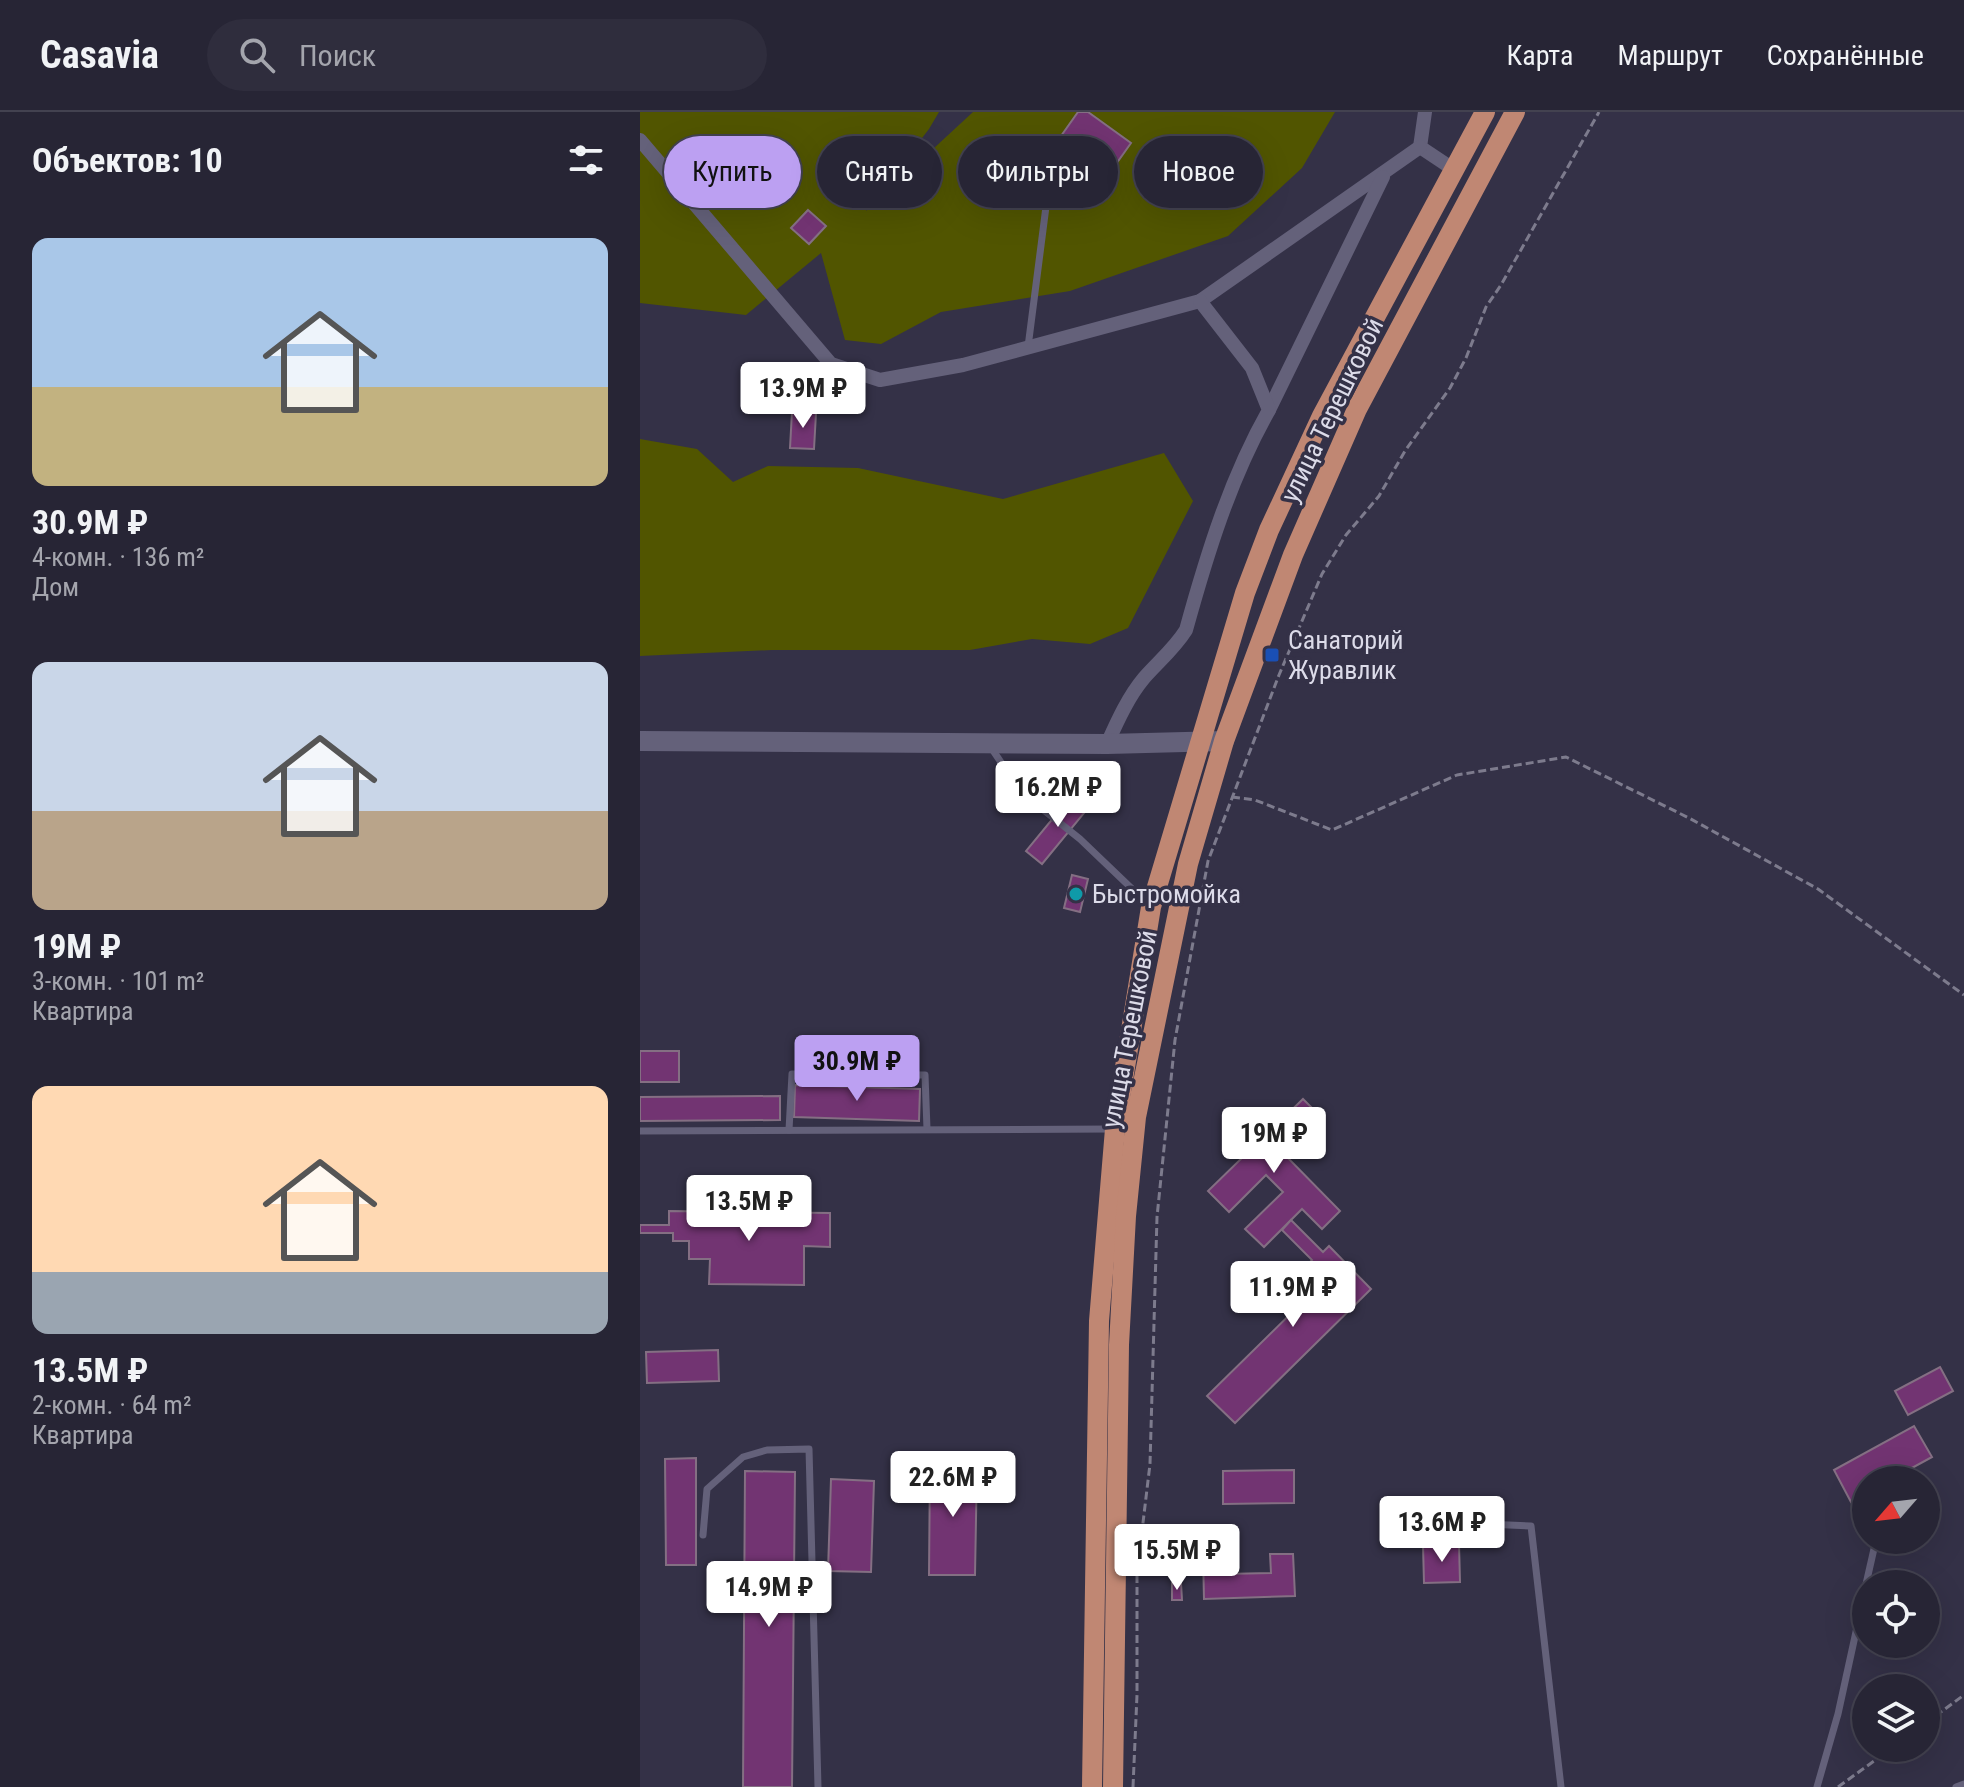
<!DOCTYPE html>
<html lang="ru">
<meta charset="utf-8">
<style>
:root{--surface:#272535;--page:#2f2d3d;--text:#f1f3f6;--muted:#a4a5ad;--line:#434250;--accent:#bca0f2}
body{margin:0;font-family:"Roboto Condensed",sans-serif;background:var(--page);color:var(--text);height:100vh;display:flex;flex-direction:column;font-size:30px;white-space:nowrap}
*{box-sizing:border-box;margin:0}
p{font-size:26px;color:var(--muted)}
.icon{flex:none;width:44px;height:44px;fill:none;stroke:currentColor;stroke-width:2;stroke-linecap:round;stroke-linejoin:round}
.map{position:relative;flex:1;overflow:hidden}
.side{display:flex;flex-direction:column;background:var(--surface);width:640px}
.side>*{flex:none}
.top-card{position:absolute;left:24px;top:24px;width:760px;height:72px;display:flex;gap:16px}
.needle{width:52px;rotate:242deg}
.tools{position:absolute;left:1212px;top:1354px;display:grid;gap:16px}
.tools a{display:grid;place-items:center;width:88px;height:88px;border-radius:50%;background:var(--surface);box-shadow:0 8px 32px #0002,0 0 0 2px var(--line);font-size:40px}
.price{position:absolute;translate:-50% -68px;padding:0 18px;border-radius:8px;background:#fff;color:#222;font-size:26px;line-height:52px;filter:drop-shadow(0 2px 4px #0008)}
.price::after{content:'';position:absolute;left:50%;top:48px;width:24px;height:18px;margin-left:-12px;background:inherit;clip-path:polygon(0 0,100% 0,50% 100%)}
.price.on{background:var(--accent);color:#111}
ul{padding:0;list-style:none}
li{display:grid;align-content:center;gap:16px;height:424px;padding:0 32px}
li span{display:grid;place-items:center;height:248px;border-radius:16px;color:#555}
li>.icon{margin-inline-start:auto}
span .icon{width:144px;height:144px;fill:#fffc;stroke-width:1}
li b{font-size:34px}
h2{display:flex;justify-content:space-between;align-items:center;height:96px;padding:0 32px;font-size:34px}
.chip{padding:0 28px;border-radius:36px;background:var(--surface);box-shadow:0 8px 32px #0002,0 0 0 2px var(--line);font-size:28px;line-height:72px}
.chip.on{background:var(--accent);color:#111}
header{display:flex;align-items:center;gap:48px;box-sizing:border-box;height:112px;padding:0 40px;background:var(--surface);border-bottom:2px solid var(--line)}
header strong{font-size:38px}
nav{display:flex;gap:44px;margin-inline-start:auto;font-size:28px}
.search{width:560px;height:72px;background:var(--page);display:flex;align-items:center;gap:20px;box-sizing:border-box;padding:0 28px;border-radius:44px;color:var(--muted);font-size:30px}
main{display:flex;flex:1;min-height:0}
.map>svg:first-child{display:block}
</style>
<header>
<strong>Casavia</strong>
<div class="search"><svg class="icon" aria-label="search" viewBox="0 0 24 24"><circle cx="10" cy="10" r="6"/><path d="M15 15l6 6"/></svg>Поиск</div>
<nav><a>Карта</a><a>Маршрут</a><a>Сохранённые</a></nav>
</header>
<main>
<section class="side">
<h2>Объектов: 10<svg class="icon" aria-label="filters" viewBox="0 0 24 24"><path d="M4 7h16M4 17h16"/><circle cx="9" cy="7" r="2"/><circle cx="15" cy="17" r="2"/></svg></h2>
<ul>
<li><span style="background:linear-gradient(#a9c7e8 60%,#c2b280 0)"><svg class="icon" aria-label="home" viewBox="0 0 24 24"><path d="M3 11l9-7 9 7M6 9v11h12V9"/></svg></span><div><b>30.9M ₽</b><p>4-комн. · 136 m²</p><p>Дом</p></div></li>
<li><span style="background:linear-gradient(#c9d6e8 60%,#b9a48a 0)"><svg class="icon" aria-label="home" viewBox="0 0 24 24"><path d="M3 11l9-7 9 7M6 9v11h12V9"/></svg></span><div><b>19M ₽</b><p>3-комн. · 101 m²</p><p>Квартира</p></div></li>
<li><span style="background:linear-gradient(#ffd9b3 75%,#9aa5b1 0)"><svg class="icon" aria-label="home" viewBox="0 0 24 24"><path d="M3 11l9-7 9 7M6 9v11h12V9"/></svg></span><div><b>13.5M ₽</b><p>2-комн. · 64 m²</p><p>Квартира</p></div></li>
</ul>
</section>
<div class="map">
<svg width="1324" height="1675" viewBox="0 0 1324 1675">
<rect width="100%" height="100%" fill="#343147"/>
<g fill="#515500">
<path d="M0,0H299L289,17L226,99L333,0H695L662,56L588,124L430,179L301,200L241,232L205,228L181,141L106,203L0,191Z"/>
<path d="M0,327L57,337L93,370L128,354L218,356L363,387L524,341L553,389L488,516L450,532L392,527L330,538H132L0,544Z"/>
</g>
<g fill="#723472" stroke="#846f83" stroke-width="2">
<path d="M438,0H448L491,31L454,83L404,48Z"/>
<path d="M381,41L404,48L393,85L370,78Z"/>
<path d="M168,98L186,114L169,132L151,116Z"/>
<path d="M152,300L176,301L174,337L150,336Z"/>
<path d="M433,682L449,695L402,752L386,739Z"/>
<path d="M432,763L448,767L440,800L424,796Z"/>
<rect x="0" y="939" width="39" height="31"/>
<path d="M155,973L280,977L279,1009L154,1005Z"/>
<path d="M140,984V1008L0,1009V985Z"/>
<path d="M663,987L681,1005L644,1042L700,1099L682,1117L662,1097L624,1135L605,1117L643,1080L626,1063L589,1100L568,1079L604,1044L586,1025L607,1004L626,1023Z"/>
<path d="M29,1099L190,1101V1135L164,1134V1173L69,1172L70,1147H49V1129H33V1121H0V1113H29Z"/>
<path d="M651,1108L683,1140L689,1134L731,1177L595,1311L567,1284L682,1171L666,1155L672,1148L642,1118Z"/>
<path d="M78,1238L79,1269L7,1271L6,1240Z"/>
<path d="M1300,1255L1313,1279L1268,1303L1255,1279Z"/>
<path d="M1274,1314L1292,1345L1250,1368H1226V1381L1211,1390L1194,1358Z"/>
<path d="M56,1346V1453H26L25,1347Z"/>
<path d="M290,1350L337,1351L335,1463H289Z"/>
<path d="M654,1358V1391L583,1392V1359Z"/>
<path d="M105,1359L155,1360L152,1675H103Z"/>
<path d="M191,1367L234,1369L231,1460L188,1459Z"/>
<path d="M819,1432L820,1470L784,1471L783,1433Z"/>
<path d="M583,1441L584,1462L631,1461L630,1442H653L655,1484L564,1487L563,1442Z"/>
<path d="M532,1471H541L542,1488H532Z"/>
</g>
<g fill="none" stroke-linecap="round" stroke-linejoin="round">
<g stroke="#7d7b8d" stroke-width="3" stroke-dasharray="8 4" stroke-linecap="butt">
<path d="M592,685L615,688L692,718L817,663L926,645L1049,706L1178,777L1324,883"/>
<path d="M1286,1611L1324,1583"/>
<path d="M493,1675L497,1583V1461L510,1352L517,1105L535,928L568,749L639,563L682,462L706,423L739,384L765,339L810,276L826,246L846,195L861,173L959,0"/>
<path d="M1198,1675L1252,1636"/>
</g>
<g stroke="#64617a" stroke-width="7">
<path d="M388,235L408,79"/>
<path d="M350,634L381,680L440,727L510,794"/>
<path d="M149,1018L152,962L285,963L287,1017"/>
<path d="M0,1019L472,1017"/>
<path d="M823,1411L891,1414L921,1675"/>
<path d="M63,1423L67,1377L103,1345L127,1338L169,1337L178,1675"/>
<path d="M1226,1472L1236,1428"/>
<path d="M1177,1675L1198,1602L1226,1474"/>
<path d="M1316,1675L1324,1672"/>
</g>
<g stroke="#64617a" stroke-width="14">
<path d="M785,0L780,35L813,57"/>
<path d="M0,28L191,252L240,268L323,253L560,189L780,35"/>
<path d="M629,298L743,65"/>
<path d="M467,632C477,610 488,585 504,566C518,550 534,537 546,518C567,442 590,367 629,298L612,256L560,189"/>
</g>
<path stroke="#64617a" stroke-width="20" d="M0,629L467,632L584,629"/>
<g stroke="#c08773" stroke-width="20">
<path d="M452,1675L459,1209L475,1017L511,795L605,481L629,418L682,304L845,0"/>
<path d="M473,1675L479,1233L486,1104L496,1005L548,752L584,629L653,443L717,297L875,0"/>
</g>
</g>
<rect fill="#1a4fb4" stroke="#343147" stroke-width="3" x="624" y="535" width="16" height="16" rx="4"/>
<circle fill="#0f9aa8" stroke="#343147" stroke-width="3" cx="436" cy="782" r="8"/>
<g text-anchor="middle" stroke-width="7" stroke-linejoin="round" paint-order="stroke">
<g font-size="26" fill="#dcdbe9" stroke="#343147">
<text transform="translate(692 298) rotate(-64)" y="9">улица Терешковой</text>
<text transform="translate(489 917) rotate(-79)" y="9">улица Терешковой</text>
</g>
<g font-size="26" fill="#dcdbe9" stroke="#343147" text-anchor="start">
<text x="648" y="537">Санаторий<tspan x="648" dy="30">Журавлик</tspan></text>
<text x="452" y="791">Быстромойка</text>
</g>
</g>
</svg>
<div class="tools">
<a><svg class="needle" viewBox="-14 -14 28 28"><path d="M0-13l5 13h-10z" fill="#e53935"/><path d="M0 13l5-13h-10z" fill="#a4a5ad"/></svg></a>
<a><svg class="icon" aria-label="locate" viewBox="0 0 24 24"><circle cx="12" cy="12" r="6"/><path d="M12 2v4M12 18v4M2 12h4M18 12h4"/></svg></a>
<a><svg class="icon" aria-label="layers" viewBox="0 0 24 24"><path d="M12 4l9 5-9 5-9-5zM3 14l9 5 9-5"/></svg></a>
</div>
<b class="price" style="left:163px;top:318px">13.9M ₽</b>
<b class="price" style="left:418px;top:717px">16.2M ₽</b>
<b class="price on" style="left:217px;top:991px">30.9M ₽</b>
<b class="price" style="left:634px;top:1063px">19M ₽</b>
<b class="price" style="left:109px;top:1131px">13.5M ₽</b>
<b class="price" style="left:653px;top:1217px">11.9M ₽</b>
<b class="price" style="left:313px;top:1407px">22.6M ₽</b>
<b class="price" style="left:802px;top:1452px">13.6M ₽</b>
<b class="price" style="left:537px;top:1480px">15.5M ₽</b>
<b class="price" style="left:129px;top:1517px">14.9M ₽</b>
<div class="top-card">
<a class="chip on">Купить</a>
<a class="chip">Снять</a>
<a class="chip">Фильтры</a>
<a class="chip">Новое</a>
</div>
</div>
</main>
